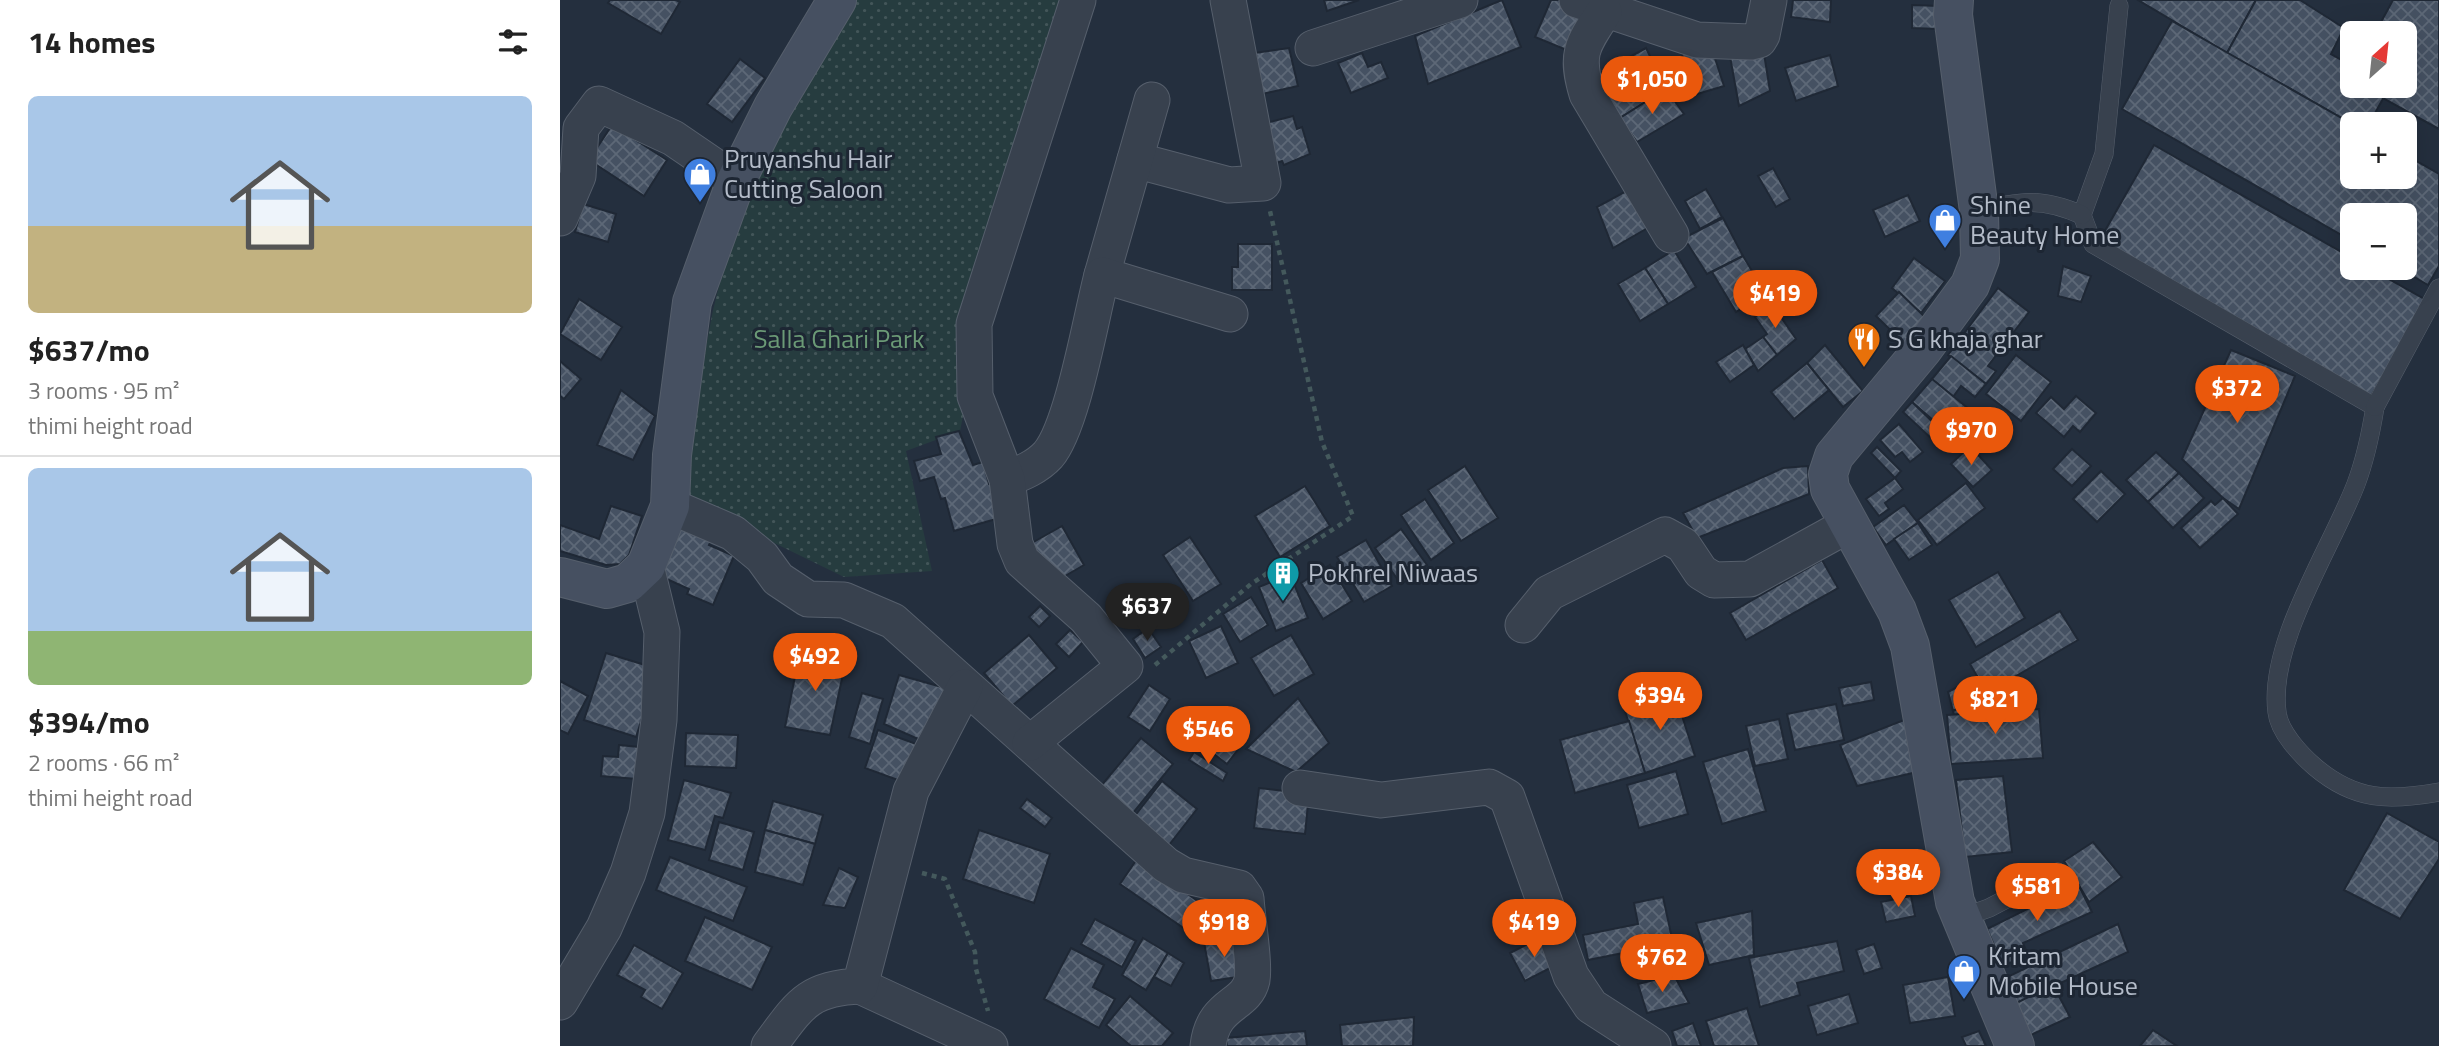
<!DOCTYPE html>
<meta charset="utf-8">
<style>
:root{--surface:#fff;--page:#f6f6f6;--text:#222;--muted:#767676;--line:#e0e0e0;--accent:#ea580c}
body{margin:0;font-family:"Titillium Web",sans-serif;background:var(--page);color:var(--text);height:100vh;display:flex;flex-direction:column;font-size:26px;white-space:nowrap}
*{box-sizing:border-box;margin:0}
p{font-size:23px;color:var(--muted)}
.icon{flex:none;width:38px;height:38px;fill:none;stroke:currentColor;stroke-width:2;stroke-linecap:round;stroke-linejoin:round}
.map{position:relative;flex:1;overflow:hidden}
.drawer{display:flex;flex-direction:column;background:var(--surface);width:560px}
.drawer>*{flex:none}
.needle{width:46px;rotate:27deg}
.fabs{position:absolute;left:1780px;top:21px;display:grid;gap:14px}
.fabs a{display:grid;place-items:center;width:77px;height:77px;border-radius:10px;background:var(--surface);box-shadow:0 7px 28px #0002;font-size:35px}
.price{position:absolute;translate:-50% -60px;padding:0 16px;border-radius:24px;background:var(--accent);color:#fff;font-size:23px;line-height:46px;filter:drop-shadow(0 2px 4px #0008)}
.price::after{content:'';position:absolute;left:50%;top:42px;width:21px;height:16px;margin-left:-10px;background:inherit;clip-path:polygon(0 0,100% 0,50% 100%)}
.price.on{background:#222;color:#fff}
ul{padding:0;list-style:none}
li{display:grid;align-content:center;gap:14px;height:371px;padding:0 28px}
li+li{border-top:2px solid var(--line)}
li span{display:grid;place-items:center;height:217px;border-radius:10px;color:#555}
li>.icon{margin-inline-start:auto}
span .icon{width:126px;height:126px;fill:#fffc;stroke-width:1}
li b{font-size:30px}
h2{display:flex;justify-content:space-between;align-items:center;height:84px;padding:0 28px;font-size:30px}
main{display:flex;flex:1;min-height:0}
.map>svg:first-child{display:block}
</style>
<main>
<section class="drawer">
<h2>14 homes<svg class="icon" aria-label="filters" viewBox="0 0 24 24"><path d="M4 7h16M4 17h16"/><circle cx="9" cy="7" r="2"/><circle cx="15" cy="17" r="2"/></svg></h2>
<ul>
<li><span style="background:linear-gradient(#a9c7e8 60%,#c2b280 0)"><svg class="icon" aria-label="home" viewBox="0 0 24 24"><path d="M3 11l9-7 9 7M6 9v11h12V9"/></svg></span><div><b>$637/mo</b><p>3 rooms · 95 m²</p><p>thimi height road</p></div></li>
<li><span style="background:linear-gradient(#a9c7e8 75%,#8fb573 0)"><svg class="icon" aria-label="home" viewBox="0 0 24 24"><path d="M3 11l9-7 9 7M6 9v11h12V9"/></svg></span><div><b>$394/mo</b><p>2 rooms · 66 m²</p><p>thimi height road</p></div></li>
</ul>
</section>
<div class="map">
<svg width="1879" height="1046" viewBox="0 0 1879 1046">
<defs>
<pattern id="park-dots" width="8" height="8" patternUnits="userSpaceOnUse" patternTransform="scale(1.75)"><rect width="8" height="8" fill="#263c3f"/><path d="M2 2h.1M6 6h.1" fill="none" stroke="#435659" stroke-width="1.8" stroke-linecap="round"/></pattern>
<pattern id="building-cross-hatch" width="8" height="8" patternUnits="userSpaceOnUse" patternTransform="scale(1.75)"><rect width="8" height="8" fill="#455162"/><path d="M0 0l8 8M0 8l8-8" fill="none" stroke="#5d6877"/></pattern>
</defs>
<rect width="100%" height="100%" fill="#242f3e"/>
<path fill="url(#park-dots)" d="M289,0H511L411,376L400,431L346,451L372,571L284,577L118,496L153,310L173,232L223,109Z"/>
<g fill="url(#building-cross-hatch)" stroke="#1f2835" stroke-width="2">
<path d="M50,0H116L120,2L101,34L48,3Z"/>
<path d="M764,0H799L767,11Z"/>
<path d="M942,0L961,47L868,84L855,36Z"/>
<path d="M991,0H1013L1033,9L1014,53L975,37Z"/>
<path d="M1233,0H1271L1270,22L1231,17Z"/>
<path d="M1578,0H1696L1667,53Z"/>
<path d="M1696,0H1740L1784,28L1771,54L1792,66V86H1830L1809,124H1792L1667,53Z"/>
<path d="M1833,0H1879V129L1823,98L1829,86H1844V33H1815Z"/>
<path d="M1352,5L1379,6L1378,29L1352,28Z"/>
<path d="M1612,21L1792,124V177H1844V154L1879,174V266L1868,285L1839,268H1844V215H1792V241L1562,109Z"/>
<path d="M1117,38L1150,43L1164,86L1134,95Z"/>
<path d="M1202,41L1210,91L1179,106L1169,51Z"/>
<path d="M729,48L738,86L702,94L694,53Z"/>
<path d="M1086,48L1106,89L1060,118L1037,75Z"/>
<path d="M802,53L808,67L821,62L828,78L791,93L778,63Z"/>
<path d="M1270,55L1278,86L1236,101L1225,68Z"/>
<path d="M180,59L205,78L172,122L147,104Z"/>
<path d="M1106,89L1124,114L1077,142L1060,118Z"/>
<path d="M733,116L737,129L742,127L750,154L724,165L722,161L710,165L698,125Z"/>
<path d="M52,125L107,160L84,196L29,160Z"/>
<path d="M1594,145L1792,258V268H1809L1866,300L1810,398L1538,243Z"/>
<path d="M1213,168L1230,199L1216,207L1198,176Z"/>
<path d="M1070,189L1091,226L1053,248L1037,207Z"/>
<path d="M1146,189L1162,217L1140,229L1125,201Z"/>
<path d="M1348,195L1360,221L1325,237L1313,210Z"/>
<path d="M23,204L56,214L48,242L15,232Z"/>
<path d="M1163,218L1183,256L1147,274L1124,238Z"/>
<path d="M678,244H712V290H672V267H678Z"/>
<path d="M1114,250L1136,287L1108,304L1085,268Z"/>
<path d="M1183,256L1212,304L1196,316L1188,304L1176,312L1152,272Z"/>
<path d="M1354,258L1385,281L1361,313L1332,288Z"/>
<path d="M1503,266L1531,276L1521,302L1498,296Z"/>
<path d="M1085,268L1108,304L1080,321L1058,284Z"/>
<path d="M1438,288L1469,312L1428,366L1436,371L1426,384L1388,355Z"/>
<path d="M1339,292L1370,322L1347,346L1316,316Z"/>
<path d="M19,299L62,327L41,360L0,334Z"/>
<path d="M1212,304L1236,339L1217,355L1203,337L1207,334L1195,317Z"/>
<path d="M1203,337L1217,355L1198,371L1185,349Z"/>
<path d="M1183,345L1194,365L1170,382L1156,362Z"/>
<path d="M1265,345L1303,391L1283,407L1247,363Z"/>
<path d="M1671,350L1735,376L1679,509L1663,498L1622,459Z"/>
<path d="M1456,355L1491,382L1461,421L1426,394Z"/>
<path d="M1391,356L1426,384L1415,397L1401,386L1393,397L1372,379Z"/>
<path d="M0,361L21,379L4,399L0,396Z"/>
<path d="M1247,363L1269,390L1234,419L1211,392Z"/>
<path d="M1372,379L1415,414L1395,439L1352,402Z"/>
<path d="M61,390L95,416L73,460L37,445Z"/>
<path d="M1516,396L1536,413L1520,432L1513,426L1504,437L1476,413L1491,397L1504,409Z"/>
<path d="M1352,402L1382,431L1373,440L1343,412Z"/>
<path d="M1339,424L1363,452L1350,462L1342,452L1335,457L1320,440Z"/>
<path d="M399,431L413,465L423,462L429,484L433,482L443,517L394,531L385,498L381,499L374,477L360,481L354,461L381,454L376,437Z"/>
<path d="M1410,446L1432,470L1413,487L1391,464Z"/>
<path d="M1317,447L1341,471L1335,478L1311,453Z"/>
<path d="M1512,449L1531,466L1512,486L1493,469Z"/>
<path d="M1596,452L1619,473L1588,502L1566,480Z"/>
<path d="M905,466L938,518L901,541L868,490Z"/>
<path d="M1248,466L1249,494L1137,538L1123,513L1223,468Z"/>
<path d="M1541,471L1565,494L1537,522L1513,499Z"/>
<path d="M1619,473L1644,498L1613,528L1588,502Z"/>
<path d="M1335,478L1343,489L1325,503L1329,509L1319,516L1306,499Z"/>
<path d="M1406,483L1425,508L1377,545L1358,520Z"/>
<path d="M745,486L770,526L720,557L695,516Z"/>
<path d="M1663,498L1678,514L1640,548L1621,528L1651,501L1655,505Z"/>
<path d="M865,499L894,543L871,560L841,515Z"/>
<path d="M1344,505L1358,523L1326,545L1313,527Z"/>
<path d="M51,506L82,516L69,555L60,564L46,565L0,551V525L39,539Z"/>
<path d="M1358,523L1372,545L1349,560L1334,539Z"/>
<path d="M123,524L153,537L149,545L174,556L153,605L127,594L129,589L100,576Z"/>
<path d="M502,526L524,565L493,583L470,544Z"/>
<path d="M841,529L867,565L841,584L815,548Z"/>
<path d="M630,537L661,584L633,601L603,555Z"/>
<path d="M806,540L832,586L804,602L777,557Z"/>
<path d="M1262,560L1278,588L1186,640L1170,613Z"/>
<path d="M770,565L792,601L763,619L741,583Z"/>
<path d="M1438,572L1465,618L1416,647L1389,600Z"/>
<path d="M730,574L748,618L716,631L699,587Z"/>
<path d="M691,597L708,625L680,642L663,614Z"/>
<path d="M480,606L490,616L479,627L469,617Z"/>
<path d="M1500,611L1518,640L1427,693L1410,664Z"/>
<path d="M661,626L678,663L646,678L629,641Z"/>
<path d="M588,628L601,647L585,658L573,639Z"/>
<path d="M510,630L523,642L509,657L496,644Z"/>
<path d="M469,635L497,668L452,706L424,673Z"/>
<path d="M731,635L754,674L714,696L691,658Z"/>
<path d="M240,651L286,660L270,735L225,727Z"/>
<path d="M46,653L98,669L76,737L24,720Z"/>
<path d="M339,675L389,689L365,742L324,724Z"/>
<path d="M1417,676L1427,693L1393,711L1388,692Z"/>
<path d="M0,681L28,696L8,734L0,730Z"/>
<path d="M1311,682L1314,700L1283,706L1279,688Z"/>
<path d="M589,685L610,699L590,731L568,717Z"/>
<path d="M1469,689L1472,710L1394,715L1393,711L1411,702Z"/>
<path d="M1114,691L1135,756L1085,773L1064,708Z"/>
<path d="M302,693L323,699L310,744L289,737Z"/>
<path d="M738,698L769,743L736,772L686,749Z"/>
<path d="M1276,704L1284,740L1235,750L1227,714Z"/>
<path d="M1479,709L1483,758L1391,764L1387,715Z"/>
<path d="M655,718L685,740L667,764L638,742Z"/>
<path d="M1219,719L1228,759L1195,766L1186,726Z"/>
<path d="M1344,720L1357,772L1297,786L1280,745Z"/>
<path d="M1069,721L1085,773L1015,793L1000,740Z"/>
<path d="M318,730L359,745L346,783L305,768Z"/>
<path d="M126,733L178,735L176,768L125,766Z"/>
<path d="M581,738L613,764L573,813L541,786Z"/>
<path d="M59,745L79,747L77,779L41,776L43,756L58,757Z"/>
<path d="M1188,749L1206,811L1162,824L1143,762Z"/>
<path d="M634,752L667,773L663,781L629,760Z"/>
<path d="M1116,771L1128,814L1079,828L1067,785Z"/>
<path d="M1443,776L1452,852L1405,857L1396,780Z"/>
<path d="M124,780L171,793L163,818L155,816L145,850L108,840Z"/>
<path d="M602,781L637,809L609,845L574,817Z"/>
<path d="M699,788L749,794L745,834L694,828Z"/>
<path d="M467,799L492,818L485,827L460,808Z"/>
<path d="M213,801L263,815L255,844L205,830Z"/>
<path d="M1827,813L1879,842V859L1840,919L1784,890Z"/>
<path d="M159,822L194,832L183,870L149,860Z"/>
<path d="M205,830L255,844L243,885L195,872Z"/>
<path d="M419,830L490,854L474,903L403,879Z"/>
<path d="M1533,842L1562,877L1529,902L1504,861Z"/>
<path d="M110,857L187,887L173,921L96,890Z"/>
<path d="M577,859L642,904L625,929L560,884Z"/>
<path d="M279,868L298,877L285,908L263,905Z"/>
<path d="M1518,884L1532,912L1463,943L1468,955L1443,966L1427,929Z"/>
<path d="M1351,896L1355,916L1326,922L1321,902Z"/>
<path d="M1103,897L1113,943L1028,960L1023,935L1078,924L1074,903Z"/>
<path d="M1192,911L1194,955L1149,965L1136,923Z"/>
<path d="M145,917L212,947L192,990L125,961Z"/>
<path d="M535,919L576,941L562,967L521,944Z"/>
<path d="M1558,924L1568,952L1446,1008L1437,982Z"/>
<path d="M677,936L684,976L651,981L644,942Z"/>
<path d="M983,936L998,964L965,981L950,953Z"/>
<path d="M583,938L608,953L586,990L562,975Z"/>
<path d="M1277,941L1284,971L1237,983L1240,995L1200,1007L1189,958Z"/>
<path d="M1314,944L1322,968L1304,974L1296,950Z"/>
<path d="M74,945L123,973L102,1009L81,997L85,990L57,975Z"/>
<path d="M511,948L544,965L533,987L555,999L539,1028L484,999Z"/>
<path d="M608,953L624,963L611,986L594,977Z"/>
<path d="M1114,975L1129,1003L1087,1013L1078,984Z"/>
<path d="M1388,977L1395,1016L1350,1023L1343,985Z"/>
<path d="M1493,985L1510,1017L1462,1039L1446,1008Z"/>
<path d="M1289,994L1298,1023L1257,1035L1248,1006Z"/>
<path d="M570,996L613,1033L602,1046H571L546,1025Z"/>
<path d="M1187,1008L1199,1046H1154L1146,1021Z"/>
<path d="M854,1017L853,1046H782L780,1025Z"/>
<path d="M1133,1023L1141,1046H1117L1112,1031Z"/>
<path d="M1593,1030L1617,1046H1580Z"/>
<path d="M745,1031L747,1046H667L666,1038Z"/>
<path d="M1419,1031L1426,1046H1406L1402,1037Z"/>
</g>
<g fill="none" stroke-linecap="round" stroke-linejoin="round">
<defs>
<g id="lane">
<path d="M1559,6L1544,154L1522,215L1533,244L1815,407C1811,432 1805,460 1796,484C1771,549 1708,643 1717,712C1719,732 1741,755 1755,767C1795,801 1829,801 1879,792"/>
<path d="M1419,211C1462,201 1481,197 1522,215"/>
<path d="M1815,407L1879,288"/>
<path d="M1401,918L1429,908L1498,872"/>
</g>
<g id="street">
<path d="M1017,0L1137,40L1191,42L1199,40L1202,35L1209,0"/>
<path d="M1044,12C1022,45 1015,54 1027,94L1111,235"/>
<path d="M753,48L900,0"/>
<path d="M575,160L669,185L703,183L668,0"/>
<path d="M0,218L18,176L21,128L39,104L113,138L176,181"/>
<path d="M542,275L592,100"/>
<path d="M447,479C462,473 477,467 488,455C513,426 531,316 542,275L670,314"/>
<path d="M110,506L173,533L202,557L218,579L248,599L284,600L333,621L606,865L623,875L679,888L686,898C687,917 695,963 692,980C686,1007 653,1002 648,1046"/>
<path d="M963,625L989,593L1105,535L1123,545L1141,572L1154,580L1190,579L1290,524"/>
<path d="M470,743L565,666L526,618L462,561L455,544L447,479L415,396L414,324L518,0"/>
<path d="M740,788L821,800L929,787L947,797L1011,976L1031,1006L1093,1046"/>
<path d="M300,986L430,1046"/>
<path d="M0,1002L44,928L68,873L87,813L99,720L102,632L86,566"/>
<path d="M209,1046C239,1006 247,988 300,986L351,791L405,687"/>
</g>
<g id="secondary">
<path d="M1394,0L1393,15L1419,211L1420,259L1410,285L1363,349L1274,456L1268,474L1270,489L1337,611L1350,646L1395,902L1455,1046"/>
<path d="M0,577L47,589L68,583L86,566L110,506L112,455L132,302L176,181L213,107L277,0"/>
</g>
</defs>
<use href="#lane" stroke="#565f6c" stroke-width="19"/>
<use href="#street" stroke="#565f6c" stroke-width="37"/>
<use href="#secondary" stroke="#565f6c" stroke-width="40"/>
<g stroke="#44595c" stroke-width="4.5" stroke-dasharray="5 5" stroke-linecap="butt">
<path d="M595,665L691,584L793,516L762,442L710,211"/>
<path d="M362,873L385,879L415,952L416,969L428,1011"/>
</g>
<use href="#lane" stroke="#38414e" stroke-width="18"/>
<use href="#street" stroke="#38414e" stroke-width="35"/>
<use href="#secondary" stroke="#465061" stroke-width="38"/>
</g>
<defs>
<symbol id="shop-pin" viewBox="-11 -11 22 30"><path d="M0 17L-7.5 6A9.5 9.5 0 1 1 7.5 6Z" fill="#3f7fe0" stroke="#1d2633"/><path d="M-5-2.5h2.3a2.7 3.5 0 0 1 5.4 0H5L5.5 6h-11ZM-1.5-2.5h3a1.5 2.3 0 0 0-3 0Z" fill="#fff"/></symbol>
<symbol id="restaurant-pin" viewBox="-11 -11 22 30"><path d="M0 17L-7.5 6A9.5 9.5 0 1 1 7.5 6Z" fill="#e8710a" stroke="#1d2633"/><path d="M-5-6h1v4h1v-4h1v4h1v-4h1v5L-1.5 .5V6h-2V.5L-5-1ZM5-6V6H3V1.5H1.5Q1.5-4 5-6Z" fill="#fff"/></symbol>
<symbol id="building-pin" viewBox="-11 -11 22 30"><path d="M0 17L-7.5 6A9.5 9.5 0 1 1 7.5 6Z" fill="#0f9aa8" stroke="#1d2633"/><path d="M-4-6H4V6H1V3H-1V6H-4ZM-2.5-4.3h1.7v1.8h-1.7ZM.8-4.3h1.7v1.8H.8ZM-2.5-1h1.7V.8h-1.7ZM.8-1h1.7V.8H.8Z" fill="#fff"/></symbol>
</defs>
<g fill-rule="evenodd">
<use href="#shop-pin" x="121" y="155" width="38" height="52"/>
<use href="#shop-pin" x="1366" y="201" width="38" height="52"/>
<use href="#restaurant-pin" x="1285" y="320" width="38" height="52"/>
<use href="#building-pin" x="704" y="554" width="38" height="52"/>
<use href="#shop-pin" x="1385" y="952" width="38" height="52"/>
</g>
<g text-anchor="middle" stroke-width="6" stroke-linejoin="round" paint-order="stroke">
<g font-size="26" fill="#b4bcc9" stroke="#1d2633" text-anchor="start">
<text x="164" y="168">Pruyanshu Hair<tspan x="164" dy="30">Cutting Saloon</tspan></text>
<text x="1410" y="214">Shine<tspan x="1410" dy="30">Beauty Home</tspan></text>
<text x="1328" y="348">S G khaja ghar</text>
<text x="748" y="582">Pokhrel Niwaas</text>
<text x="1428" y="965">Kritam<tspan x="1428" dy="30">Mobile House</tspan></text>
</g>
<g font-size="26" fill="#6b9a76" stroke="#1d2633">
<text x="279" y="348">Salla Ghari Park</text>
</g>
</g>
</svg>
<div class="fabs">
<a><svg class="needle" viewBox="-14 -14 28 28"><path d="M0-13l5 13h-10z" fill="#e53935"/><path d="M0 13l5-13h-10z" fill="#767676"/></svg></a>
<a>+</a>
<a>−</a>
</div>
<b class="price" style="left:1092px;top:116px">$1,050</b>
<b class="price" style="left:1215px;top:330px">$419</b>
<b class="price" style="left:1677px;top:425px">$372</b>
<b class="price" style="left:1411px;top:467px">$970</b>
<b class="price on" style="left:587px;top:643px">$637</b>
<b class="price" style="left:255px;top:693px">$492</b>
<b class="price" style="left:1100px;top:732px">$394</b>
<b class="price" style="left:1435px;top:736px">$821</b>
<b class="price" style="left:648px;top:766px">$546</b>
<b class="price" style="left:1338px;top:909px">$384</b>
<b class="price" style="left:1477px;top:923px">$581</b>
<b class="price" style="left:664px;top:959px">$918</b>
<b class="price" style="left:974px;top:959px">$419</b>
<b class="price" style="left:1102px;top:994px">$762</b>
</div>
</main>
